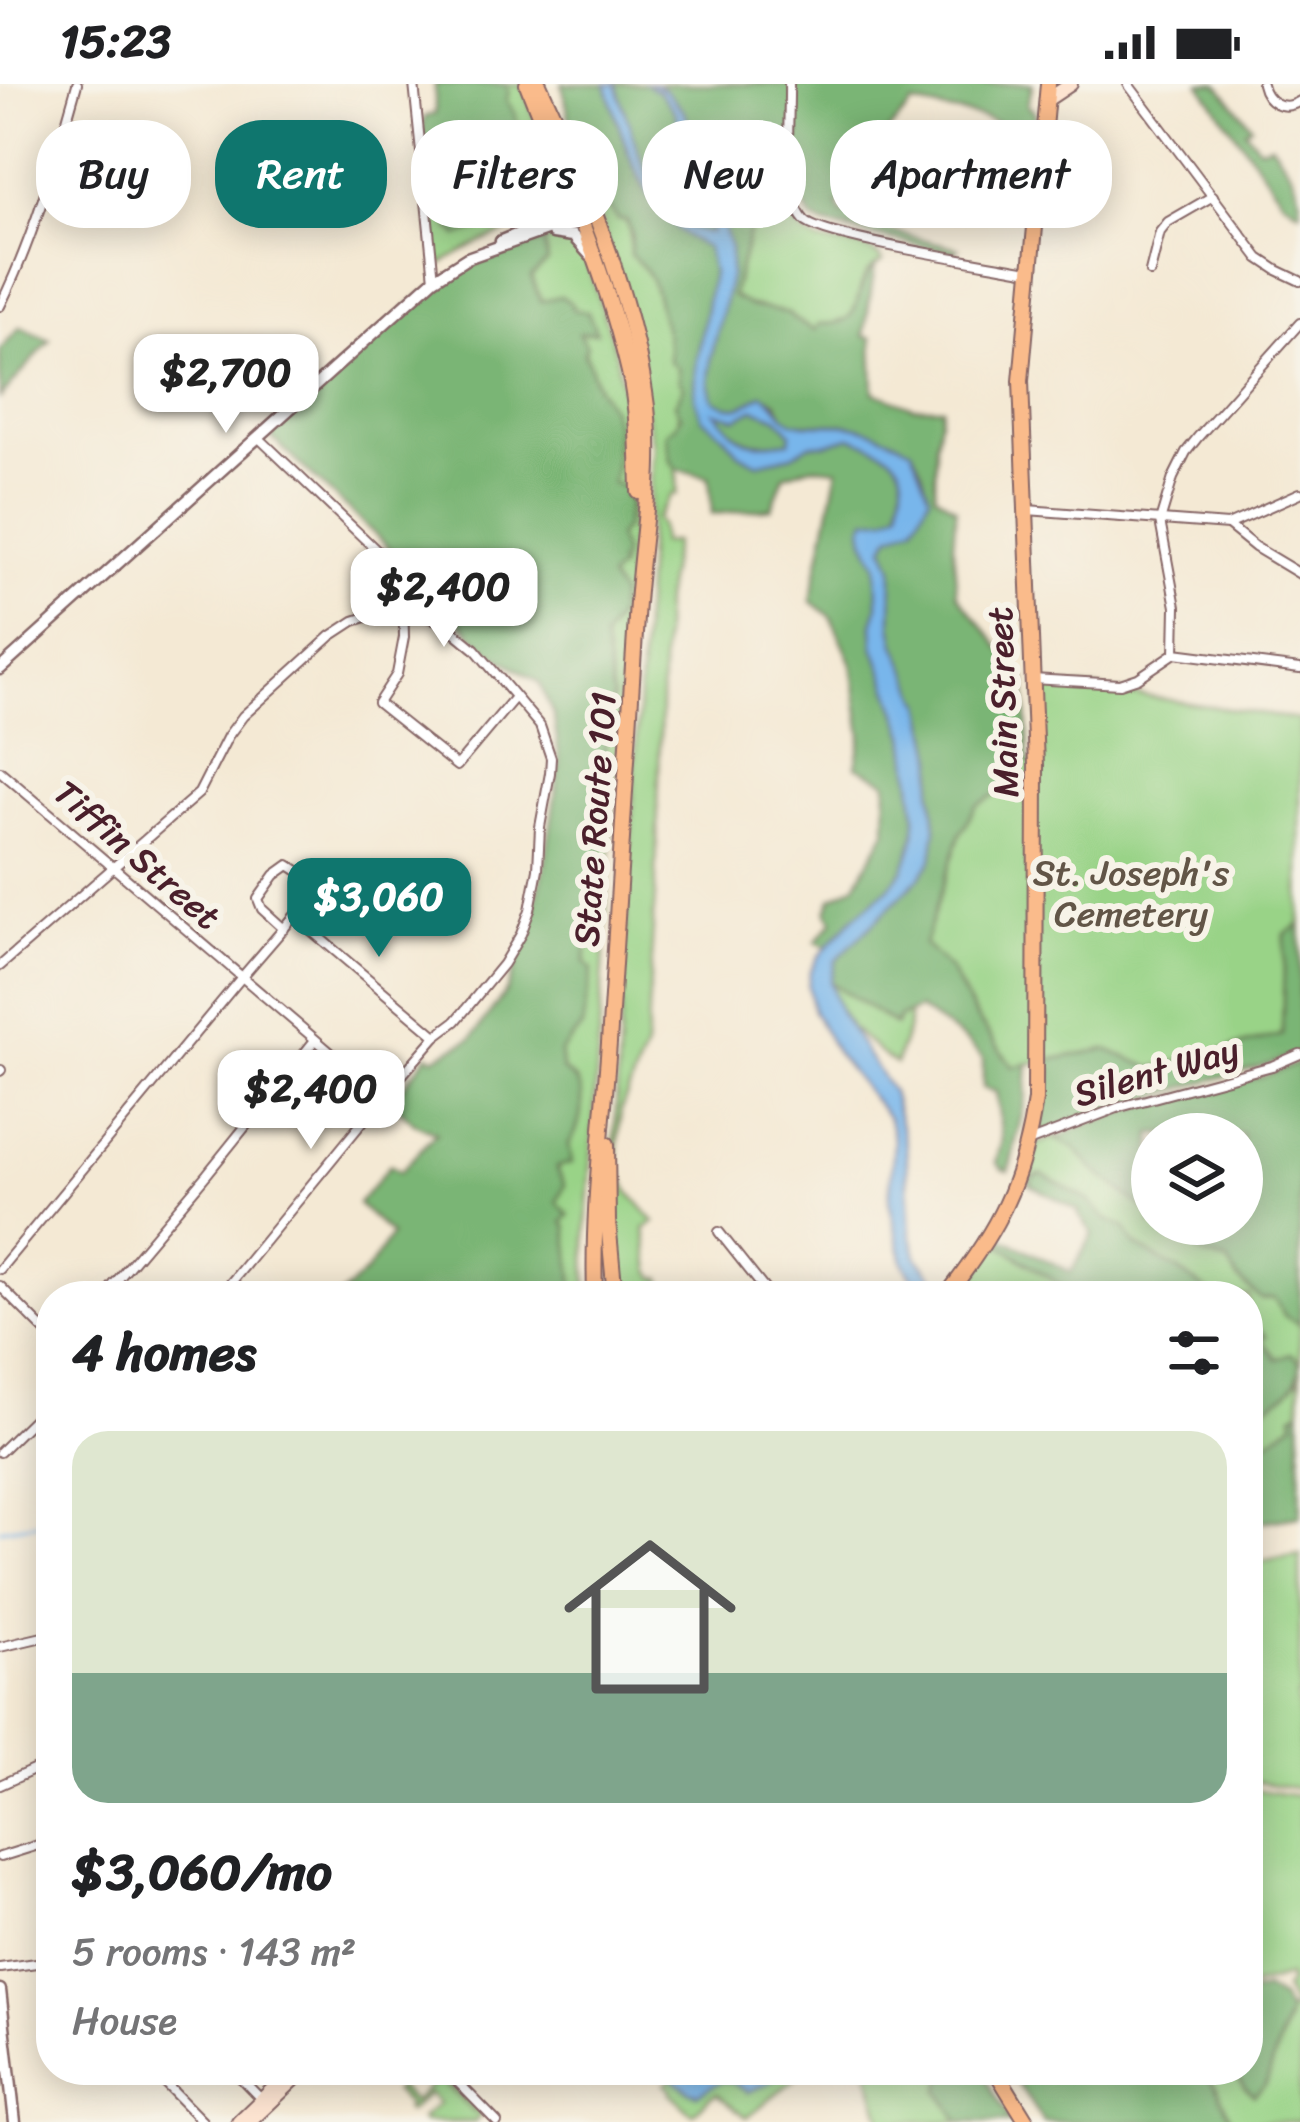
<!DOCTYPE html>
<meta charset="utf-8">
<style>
:root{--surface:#fff;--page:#f6f6f6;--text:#202124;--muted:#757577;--line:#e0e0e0;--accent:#0f766e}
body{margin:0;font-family:Sriracha,sans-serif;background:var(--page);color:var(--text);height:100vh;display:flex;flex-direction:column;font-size:45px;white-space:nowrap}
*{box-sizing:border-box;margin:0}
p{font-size:39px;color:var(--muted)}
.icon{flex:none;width:66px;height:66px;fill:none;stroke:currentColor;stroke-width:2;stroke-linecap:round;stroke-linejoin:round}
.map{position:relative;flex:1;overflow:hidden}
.sheet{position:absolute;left:36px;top:1197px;width:1227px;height:804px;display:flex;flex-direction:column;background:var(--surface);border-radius:48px;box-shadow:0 6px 30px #0003}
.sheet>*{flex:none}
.hud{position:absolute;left:36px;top:36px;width:1230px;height:108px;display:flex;gap:24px}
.fabs{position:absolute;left:1131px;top:1029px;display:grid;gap:24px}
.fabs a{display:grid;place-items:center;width:132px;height:132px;border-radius:50%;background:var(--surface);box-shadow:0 6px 30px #0003;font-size:60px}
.price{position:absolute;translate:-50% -102px;padding:0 27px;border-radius:24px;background:#fff;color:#222;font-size:39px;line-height:78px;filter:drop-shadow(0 3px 6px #0008)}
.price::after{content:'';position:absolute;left:50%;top:72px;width:36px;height:27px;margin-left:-18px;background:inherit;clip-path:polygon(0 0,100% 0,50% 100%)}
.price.active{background:var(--accent);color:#fff}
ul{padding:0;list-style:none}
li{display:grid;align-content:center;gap:24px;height:636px;padding:0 36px}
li+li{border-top:3px solid var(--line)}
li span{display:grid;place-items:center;height:372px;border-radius:36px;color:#555}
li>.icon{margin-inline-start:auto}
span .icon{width:216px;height:216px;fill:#fffc;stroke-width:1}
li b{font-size:51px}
h2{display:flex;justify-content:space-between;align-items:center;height:144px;padding:0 36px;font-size:51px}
.chip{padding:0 42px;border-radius:48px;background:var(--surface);box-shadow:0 6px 30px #0003;font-size:42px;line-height:108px}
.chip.active{background:var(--accent);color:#fff}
.status{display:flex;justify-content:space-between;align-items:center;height:84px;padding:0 60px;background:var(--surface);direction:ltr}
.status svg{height:33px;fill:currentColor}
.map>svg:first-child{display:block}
</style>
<div class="status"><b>15:23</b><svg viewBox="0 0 49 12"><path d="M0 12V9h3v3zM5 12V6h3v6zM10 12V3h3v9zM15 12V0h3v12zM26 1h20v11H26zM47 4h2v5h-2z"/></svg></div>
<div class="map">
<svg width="1300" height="2038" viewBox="0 0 1300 2038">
<rect width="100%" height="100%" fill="#f7f3e8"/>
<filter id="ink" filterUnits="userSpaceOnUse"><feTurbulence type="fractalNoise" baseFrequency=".00833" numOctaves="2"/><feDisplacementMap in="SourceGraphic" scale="24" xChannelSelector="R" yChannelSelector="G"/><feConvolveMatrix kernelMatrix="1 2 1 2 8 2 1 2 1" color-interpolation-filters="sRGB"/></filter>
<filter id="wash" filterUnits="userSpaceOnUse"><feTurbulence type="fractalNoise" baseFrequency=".004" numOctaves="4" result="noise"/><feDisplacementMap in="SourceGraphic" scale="48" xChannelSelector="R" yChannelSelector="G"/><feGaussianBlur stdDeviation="2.7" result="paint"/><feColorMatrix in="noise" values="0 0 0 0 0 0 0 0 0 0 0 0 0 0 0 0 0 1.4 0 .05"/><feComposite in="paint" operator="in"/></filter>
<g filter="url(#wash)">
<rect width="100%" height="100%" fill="#f4e9d4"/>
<g fill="#99d387" stroke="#727959" stroke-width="3">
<path d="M505,0H522C532,28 566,105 543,129C528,143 501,149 482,158C467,165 453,173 439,181L436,178L431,132L446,136L451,146L486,142C502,120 489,113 495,92C499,79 511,68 519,57L506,17L509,7Z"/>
<path d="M784,121C813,186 852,141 883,177C879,180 870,185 867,189C850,217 867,242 819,240L815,246L793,234L788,229L751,222L732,213L752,138L759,122L766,126Z"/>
<path d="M598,122C629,127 632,144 630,171C656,190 655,211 663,239C666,251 671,264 675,276C679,286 678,294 684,303C681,328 674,351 671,377L677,385V410H672L656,435L660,441L661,459L674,458L664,517L656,792L646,964L621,1025L617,1076L629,1108L655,1138L645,1145L651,1187L656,1194L662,1195L664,1212H624L616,1155L613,1076L653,360Z"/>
<path d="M557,154L572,157L584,170L615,265L627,330L632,427L586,1156L587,1212H537L557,1118L556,1083L568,1059L577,997L562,986L560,968L582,943L585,878L595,815V784L603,762L599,744L606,718L605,650L613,613L603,554L617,534L271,353L621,465L617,453L624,444L629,419L623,411V402L612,399L616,345L611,325L597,302L578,248L583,247L572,225L542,217L531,193L547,178L544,157Z"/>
<path d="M1045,602L1097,605L1300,636V841L1285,850L1282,951L1152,984L1106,965L1013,983L975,931L950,886L923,861L960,750L976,722L993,711L1025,678L1041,677L1038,608Z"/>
<path d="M830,898L895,941L899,933L909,930C910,949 899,962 896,980C883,974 876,964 865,956C840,936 840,927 830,898Z"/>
<path d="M1057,1052L1056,1055L1075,1064L1093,1085L1152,1131V1140C1178,1140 1193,1173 1228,1178L1237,1194L1261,1215L1274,1214L1285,1232L1300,1240V1278L1291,1269L1277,1276L1266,1264L1255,1240L1248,1238V1212H1214L1175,1184L1135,1161L1125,1144L1106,1135L1087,1116L1042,1090L1032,1093L1031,1101L1026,1096L1037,1060Z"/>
<path d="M998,1159L1064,1203L1060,1212H972L965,1206Z"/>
<path d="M1300,1285V1326L1293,1330L1294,1338L1248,1371V1333L1298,1296Z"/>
<path d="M1300,1471V1608L1297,1614L1300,1641V1705L1248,1697V1480Z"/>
<path d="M1248,1705L1300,1712V2038H1232L1218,2006L1204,1986H1235L1244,2003L1254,2011L1266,1999L1287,1936V1926L1295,1925L1283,1906L1289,1899L1287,1893L1248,1904Z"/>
<path d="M796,1986H806L747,2033L717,2010L710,2013L693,2030L670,2009L671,2006L665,2000L671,1993L689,2007L721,1997L731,1998L748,2008Z"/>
<path d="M868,1986H946L940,2007L959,2038H883Z"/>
<path d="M442,1988L481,2030L475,2038H422L420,2036L438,2019L428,2009L408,2028L405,2025L408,2021L394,2007L398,2003L413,2018L431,2001L442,1998L475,2030L440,1992Z"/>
</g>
<g fill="#7ab574" stroke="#626a50" stroke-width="3">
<path d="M435,0H505L509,7L506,17L515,29L519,57C512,67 500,77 496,88C491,98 495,107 496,117C497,141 477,147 458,152L446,136L431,132L422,45L425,33L435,30Z"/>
<path d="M562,0H606C625,63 642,134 707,164L712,188L696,282L702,334L724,351L739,369L758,379L793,371L810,360H827L850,353C872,362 901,367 903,394C904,404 900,414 900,425L887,433L867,435L877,480L878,523L873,540L874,562L906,651L916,733L915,752L904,785L889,804L854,833L827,863L816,858L833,837L827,827L832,814L856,800L886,747L887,698L856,682L862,652L852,580L831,533L811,517L838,385L812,382L784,391L772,424L712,430L709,393L677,385L671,377L666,349L676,341L681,332L675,320L684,303L679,296L678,284L669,277C671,262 666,253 663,239C655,212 657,190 630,171L632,151L627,137L618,136L610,124H596L573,51Z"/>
<path d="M616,0H646L659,7L676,29L680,56L698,82L714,132L711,149C654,149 631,44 616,0Z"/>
<path d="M655,0H1033L1027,21L1035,28L1036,52L983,34L913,20L851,89L848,115L837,121L842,129L848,128L861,140L959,164L954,169L822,140L812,135L799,112L784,121L765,126L759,123L752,138L732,212L751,222L788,229L793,235L815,246L819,240C871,242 848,205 875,182L864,252L872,254L874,308L913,323H942L936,359L935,410L956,424L953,462L957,510L1026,596L1029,678H1024L1016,698L976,722L960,750L924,860L950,886L975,932L1013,983L1028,980L1026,1012L1009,1087L1002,1085L996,1078L1002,1056L996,1008L983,1004V974L967,958L919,925L899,933L896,941L830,898L836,876L919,794L932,775L936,744L932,708L935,675L923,620L896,561L892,541L893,483L885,463L890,452L914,441L929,412L922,387L912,365L845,340L794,339L784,332L777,318L763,310C741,324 737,329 713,315L709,299L711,275L730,193V164L685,30L665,6Z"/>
<path d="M1200,0H1218L1251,41L1245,46L1259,63L1271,60C1290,85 1300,95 1300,127L1283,116Z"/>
<path d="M544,157L547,178L531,193L541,217L561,212L572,220V225L588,228L596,248L579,249L587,262L584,268L597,302L611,325L616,345L615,385L612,399L626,402L628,406L624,411L629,418L624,444L617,453L622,465V476L618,479L621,483L609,495L620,510L617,534L603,555L613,613L605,650L606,718L599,743L604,762L595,784V815L585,878L592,886L582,943L560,968L562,986C568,991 574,994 578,1000C587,1014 579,1048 569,1059L572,1079L556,1083L565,1101L557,1118L569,1131L563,1138L567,1143L575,1212H340L367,1187L391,1151L358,1120L390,1081L400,1088L436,1049L414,1039L392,1017L428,970L434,974L472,954L507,906L526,854L544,785L560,680L554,633L539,598L490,568L405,485L389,464L271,353L283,337L420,213L470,181Z"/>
<path d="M20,243L50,256L0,314V266Z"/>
<path d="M754,325L777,333L791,349L790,357C748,362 742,359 714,327L737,334Z"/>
<path d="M1300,841V968L1270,980L1113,1023L1040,1051L1045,977L1106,965L1152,984L1282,951L1285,850Z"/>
<path d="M1300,978V1240L1285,1232L1274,1214L1261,1215L1237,1194L1228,1178L1202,1171L1164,1140H1242V1050H1152V1131L1093,1085L1075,1064L1055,1055L1080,1043L1169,1014L1266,991Z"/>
<path d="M1042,1090L1088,1116L1106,1135L1125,1144L1135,1161L1175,1184L1214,1212H1060L1063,1203L998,1159L1000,1153L1071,1188L1093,1150L1078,1130L1079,1127L1031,1101L1032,1093Z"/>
<path d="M1248,1238L1255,1240L1266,1252L1260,1254L1277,1275L1291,1269L1300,1278C1299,1312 1272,1316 1248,1333Z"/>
<path d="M1300,1326V1432L1253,1439L1248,1444V1371L1294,1338L1293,1330Z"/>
<path d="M1265,1906L1280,1914L1288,1929L1266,2000L1254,2011L1244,2003L1235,1986H1248V1910Z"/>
<path d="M946,1986H981L1011,2038H959L940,2007Z"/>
<path d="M1009,1986H1203L1218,2006L1232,2038H1043Z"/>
</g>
<g fill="#78b6eb" stroke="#616a8b" stroke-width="3" fill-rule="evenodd">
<path d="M606,0H616C631,43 654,148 711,149L714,132L698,82L680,56L676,29L660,8L646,0H655L665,6L685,29L730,164V193L711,275L709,299L713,315C737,329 741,324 763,310C778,319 779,330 790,336C805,344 831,338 848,341C872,344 891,355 912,365L930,412L914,441L890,452L885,463L893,483L892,541L896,560L923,620L935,675L932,708L936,744L932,776L919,794L836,876L830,898L840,929L892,1008L906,1061L911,1149L918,1174L937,1197L943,1212H923L903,1178L889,1117L894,1058L889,1035L836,969L813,927L808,903L810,888L818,873L854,833L889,804L904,785L915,752L916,733L906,651L874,562L873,540L878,523L877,480L865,455L863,443L867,435L887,433L900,425C900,414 904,404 903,394C901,367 872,362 850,353L827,360H810L793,371L758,379L739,369L724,351L702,334L695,315L696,282L712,189L707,164C642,133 626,63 606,0ZM754,325L777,333L791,349L790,357C747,362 744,362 715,328L737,334Z"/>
<path d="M662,1986H796L748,2008L731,1998L721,1997L698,2010L689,2007Z"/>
</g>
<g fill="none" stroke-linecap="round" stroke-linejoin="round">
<path stroke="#78b6eb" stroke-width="3" d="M0,1445L51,1437"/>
</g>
</g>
<g filter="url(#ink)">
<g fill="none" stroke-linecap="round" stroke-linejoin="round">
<defs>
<g id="minor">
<path d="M414,0L434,195"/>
<path d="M789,0C790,35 781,109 804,136C818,154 995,180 1029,187"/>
<path d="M1128,0L1259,174L1277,186L1300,197"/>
<path d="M1262,0C1266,18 1283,28 1300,17"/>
<path d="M1150,188L1160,148L1168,138L1213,112"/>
<path d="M0,222C35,151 56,75 77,0"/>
<path d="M258,353L393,482L403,512L404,553L397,590L378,619L457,682L515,613"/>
<path d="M1027,426L1228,441L1300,409"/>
<path d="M1228,441L1255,463L1300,490"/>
<path d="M1175,569L1176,523L1160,437L1173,394L1186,368L1198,353L1300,239"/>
<path d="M1032,595L1120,600L1138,594L1175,569L1300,585"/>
<path d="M0,687L383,1013"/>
<path d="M295,833L436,952"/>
<path d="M0,882L199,709L228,652L243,632L331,552L354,537L372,531L405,527L441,537L475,565L540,642L551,674L550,689L540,743L538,785L530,826L521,850L503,880L456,937L436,952L383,1013L220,1212"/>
<path d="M0,987L1,986"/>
<path d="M1028,1058L1120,1023L1272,982L1300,970"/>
<path d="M719,1148L770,1212"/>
<path d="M0,1185L241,894L316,807L309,794L289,781L275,791L258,815L262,825L284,845"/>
<path d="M0,1202L51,1253"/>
<path d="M104,1212L207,1090L315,956"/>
<path d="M0,1368L51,1318"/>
<path d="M0,1563L51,1551"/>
<path d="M0,1701L51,1678"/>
<path d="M0,1773L51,1757"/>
<path d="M0,1884L51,1877"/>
<path d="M152,1986L203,2038"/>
<path d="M233,1986L261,2015"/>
<path d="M446,1986L497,2038"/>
</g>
<g id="tertiary">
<path d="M542,138L556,112L548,66"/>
<path d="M553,149L573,152L591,172"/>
<path d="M501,157L576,126H584"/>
<path d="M0,585L434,195L467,174L583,133"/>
<path d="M0,1906L15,2038"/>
</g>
<g id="secondary">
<path d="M1047,16L1071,0"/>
<path d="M238,2038L292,1986"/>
<path d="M250,2038L305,1986"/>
</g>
<g id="trunk">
<path d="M527,0C564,94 606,189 629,288C638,327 638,368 639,408"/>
<path d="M539,0C584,98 629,201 645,308C657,382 640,459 636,534C628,675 619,817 609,959C603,1044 592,1127 595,1212"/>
<path d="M607,1060L608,1137L615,1212"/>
<path d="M946,1212C997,1147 1023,1099 1035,1016L1036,681L1021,297L1048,0"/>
<path d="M995,1986L1027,2038"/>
</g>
</defs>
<use href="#minor" stroke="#866666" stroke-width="12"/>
<use href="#tertiary" stroke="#866666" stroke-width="15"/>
<use href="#secondary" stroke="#866666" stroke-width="16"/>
<use href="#trunk" stroke="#866666" stroke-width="18"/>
<use href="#minor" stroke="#fff" stroke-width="8"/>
<use href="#tertiary" stroke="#fff" stroke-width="10"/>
<use href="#secondary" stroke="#fde4d1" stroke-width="12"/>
<use href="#trunk" stroke="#fabb8b" stroke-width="14"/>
</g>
</g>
<g text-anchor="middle" stroke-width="12" stroke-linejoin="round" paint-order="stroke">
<g font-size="36" fill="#4a1f2b" stroke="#f7f3e8">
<text transform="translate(1002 618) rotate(-92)" y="13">Main Street</text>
<text transform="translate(594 735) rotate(-86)" y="13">State Route 101</text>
<text transform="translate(138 770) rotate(41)" y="13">Tiffin Street</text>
<text transform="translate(1156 987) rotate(-16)" y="13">Silent Way</text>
</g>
<g font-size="36" fill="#625547" stroke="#f7f3e8">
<text x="1131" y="801">St. Joseph's<tspan x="1131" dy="41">Cemetery</tspan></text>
</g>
</g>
</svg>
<div class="fabs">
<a><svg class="icon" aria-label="layers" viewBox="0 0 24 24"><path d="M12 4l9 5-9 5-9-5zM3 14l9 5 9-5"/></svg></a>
</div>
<b class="price" style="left:226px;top:352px">$2,700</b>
<b class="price" style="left:444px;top:566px">$2,400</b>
<b class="price active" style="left:379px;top:876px">$3,060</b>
<b class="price" style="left:311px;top:1068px">$2,400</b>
<div class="hud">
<a class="chip">Buy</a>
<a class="chip active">Rent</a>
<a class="chip">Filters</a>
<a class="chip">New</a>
<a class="chip">Apartment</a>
</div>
<section class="sheet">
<h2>4 homes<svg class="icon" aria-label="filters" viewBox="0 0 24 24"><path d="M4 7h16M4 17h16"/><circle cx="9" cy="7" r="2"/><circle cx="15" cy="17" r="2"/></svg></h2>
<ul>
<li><span style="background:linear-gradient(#dfe7d0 65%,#7fa58c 0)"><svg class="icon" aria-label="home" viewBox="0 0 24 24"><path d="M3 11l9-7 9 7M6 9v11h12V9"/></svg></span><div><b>$3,060/mo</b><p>5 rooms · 143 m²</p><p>House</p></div></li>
</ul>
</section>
</div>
